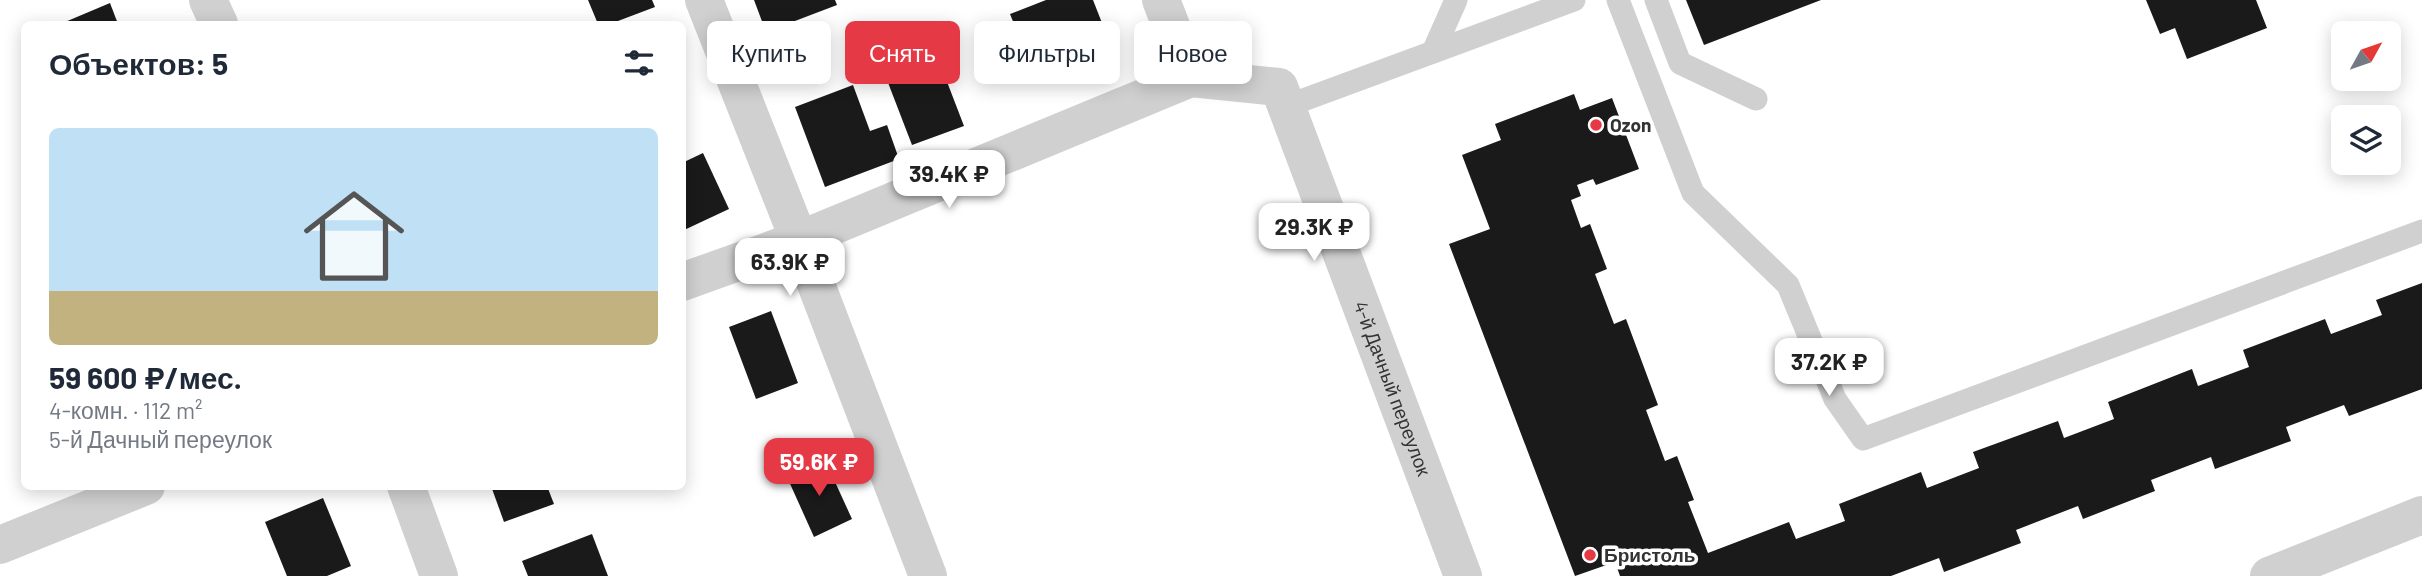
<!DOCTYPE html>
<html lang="ru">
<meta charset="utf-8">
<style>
:root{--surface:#fff;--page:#f6f6f7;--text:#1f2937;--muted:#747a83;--accent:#e63946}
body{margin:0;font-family:Barlow,sans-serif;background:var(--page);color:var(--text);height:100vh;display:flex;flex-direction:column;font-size:26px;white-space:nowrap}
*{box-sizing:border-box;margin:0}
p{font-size:23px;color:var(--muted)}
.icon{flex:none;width:38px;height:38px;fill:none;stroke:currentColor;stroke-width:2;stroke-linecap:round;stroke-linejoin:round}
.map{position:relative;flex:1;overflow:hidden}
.sheet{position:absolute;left:21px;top:21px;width:665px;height:469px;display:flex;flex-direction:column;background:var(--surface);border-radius:10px;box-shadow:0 4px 18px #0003}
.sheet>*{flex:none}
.guide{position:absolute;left:707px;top:21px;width:665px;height:63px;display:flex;gap:14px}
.needle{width:46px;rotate:50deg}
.tools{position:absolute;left:2331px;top:21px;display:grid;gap:14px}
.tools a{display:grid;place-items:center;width:70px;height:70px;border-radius:10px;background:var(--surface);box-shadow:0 4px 18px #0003;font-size:35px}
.price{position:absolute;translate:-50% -60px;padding:0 16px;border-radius:14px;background:#fff;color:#222;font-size:23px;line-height:46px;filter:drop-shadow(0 2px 4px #0008)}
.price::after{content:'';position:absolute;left:50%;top:42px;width:21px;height:16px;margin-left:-10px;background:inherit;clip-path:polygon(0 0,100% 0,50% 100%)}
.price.selected{background:var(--accent);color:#fff}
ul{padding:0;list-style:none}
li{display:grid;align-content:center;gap:14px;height:371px;padding:0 28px}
li span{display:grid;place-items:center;height:217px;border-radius:10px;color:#555}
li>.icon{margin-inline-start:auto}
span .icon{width:126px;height:126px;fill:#fffc;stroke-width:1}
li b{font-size:30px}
h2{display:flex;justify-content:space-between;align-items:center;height:84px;padding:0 28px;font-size:30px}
.chip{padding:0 24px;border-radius:10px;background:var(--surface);box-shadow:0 4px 18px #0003;font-size:24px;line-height:63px}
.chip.selected{background:var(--accent);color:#fff}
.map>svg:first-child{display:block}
</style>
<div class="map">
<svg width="2422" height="576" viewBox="0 0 2422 576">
<rect width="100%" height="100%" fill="#fff"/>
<g fill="#1a1a1a">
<path d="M588,0H652L655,7L610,24H598Z"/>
<path d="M754,0H835L837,5L766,32Z"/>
<path d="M1046,0H1093L1113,51L1037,81L1010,14Z"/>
<path d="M1686,0H1821L1704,45Z"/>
<path d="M2146,0H2256L2267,28L2187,59L2175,28L2160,34Z"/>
<path d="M110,3L118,24H66L65,22Z"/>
<path d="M934,48L964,126L912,145L882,67Z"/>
<path d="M853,85L870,131L887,125L899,159L825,187L795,107Z"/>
<path d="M1574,94L1580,110L1612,98L1639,169L1596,185L1593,179L1577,185L1581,196L1571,200L1581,228L1590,224L1607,269L1595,274L1614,324L1626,319L1658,405L1646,410L1665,461L1677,456L1694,500L1688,502L1708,553L1789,522L1796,539L1845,521L1839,504L1921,472L1927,488L1979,468L1973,452L2058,421L2064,438L2114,419L2108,402L2192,369L2198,386L2249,367L2243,350L2325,319L2331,334L2382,315L2376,300L2422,283V389L2349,416L2344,405L2286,427L2291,441L2215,469L2211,457L2151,480L2155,491L2083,519L2078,506L2016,530L2021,543L1944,572L1939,558L1891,576H1620L1615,562L1575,576L1449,244L1490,229L1462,155L1501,140L1495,124Z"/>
<path d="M703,153L729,209L682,231V163Z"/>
<path d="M771,311L798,383L756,399L729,327Z"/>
<path d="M825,460L852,519L814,537L787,477Z"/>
<path d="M491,486H547L554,504L504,522Z"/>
<path d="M323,498L351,566L327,576H287L265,522Z"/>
<path d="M592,534L608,576H528L522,561Z"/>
</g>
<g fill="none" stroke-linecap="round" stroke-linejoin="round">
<g stroke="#d0d0d0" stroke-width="23">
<path d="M1618,0L1693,193L1788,285L1835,399L1863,439L2422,231"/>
<path d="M1656,0L1680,63L1756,99"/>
<path d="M1433,52L1456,0"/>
<path d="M1287,106L1574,0"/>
</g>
<g stroke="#d0d0d0" stroke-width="38">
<path d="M208,0L219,24"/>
<path d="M704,0L799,240L928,576"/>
<path id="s1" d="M1161,0L1191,78L1279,87L1463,576"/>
<path d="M682,282L799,240L1191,78"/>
<path d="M406,486L439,576"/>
<path d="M0,545L146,486"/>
<path d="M2269,576L2422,515"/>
</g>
</g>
<g fill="#e63946" stroke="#fff" stroke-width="2.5">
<circle cx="1596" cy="125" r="7"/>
<circle cx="1590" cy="555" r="7"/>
</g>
<g text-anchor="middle" stroke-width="7" stroke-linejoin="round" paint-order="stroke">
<g font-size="19" font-weight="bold" fill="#333" stroke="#fff" text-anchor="start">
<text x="1610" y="132">Ozon</text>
<text x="1604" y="562">Бристоль</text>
</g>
<g font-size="19" fill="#333" stroke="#fff">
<text dy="7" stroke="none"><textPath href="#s1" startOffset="494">4-й Дачный переулок</textPath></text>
</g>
</g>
</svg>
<div class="tools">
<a><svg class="needle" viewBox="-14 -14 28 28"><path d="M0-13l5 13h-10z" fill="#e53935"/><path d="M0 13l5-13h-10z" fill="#747a83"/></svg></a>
<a><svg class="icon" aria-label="layers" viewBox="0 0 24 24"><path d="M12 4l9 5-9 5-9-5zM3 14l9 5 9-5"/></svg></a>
</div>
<b class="price" style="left:949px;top:210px">39.4K ₽</b>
<b class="price" style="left:1314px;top:263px">29.3K ₽</b>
<b class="price" style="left:790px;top:298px">63.9K ₽</b>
<b class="price" style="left:1829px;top:398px">37.2K ₽</b>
<b class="price selected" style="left:819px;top:498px">59.6K ₽</b>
<div class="guide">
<a class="chip">Купить</a>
<a class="chip selected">Снять</a>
<a class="chip">Фильтры</a>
<a class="chip">Новое</a>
</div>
<section class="sheet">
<h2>Объектов: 5<svg class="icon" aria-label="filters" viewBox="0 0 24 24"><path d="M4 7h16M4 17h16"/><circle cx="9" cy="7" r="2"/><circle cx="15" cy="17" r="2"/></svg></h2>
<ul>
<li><span style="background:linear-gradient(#bfe0f5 75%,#c2b280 0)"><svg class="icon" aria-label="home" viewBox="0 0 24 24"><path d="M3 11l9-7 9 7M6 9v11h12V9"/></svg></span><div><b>59 600 ₽/мес.</b><p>4-комн. · 112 m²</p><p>5-й Дачный переулок</p></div></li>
</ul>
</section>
</div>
